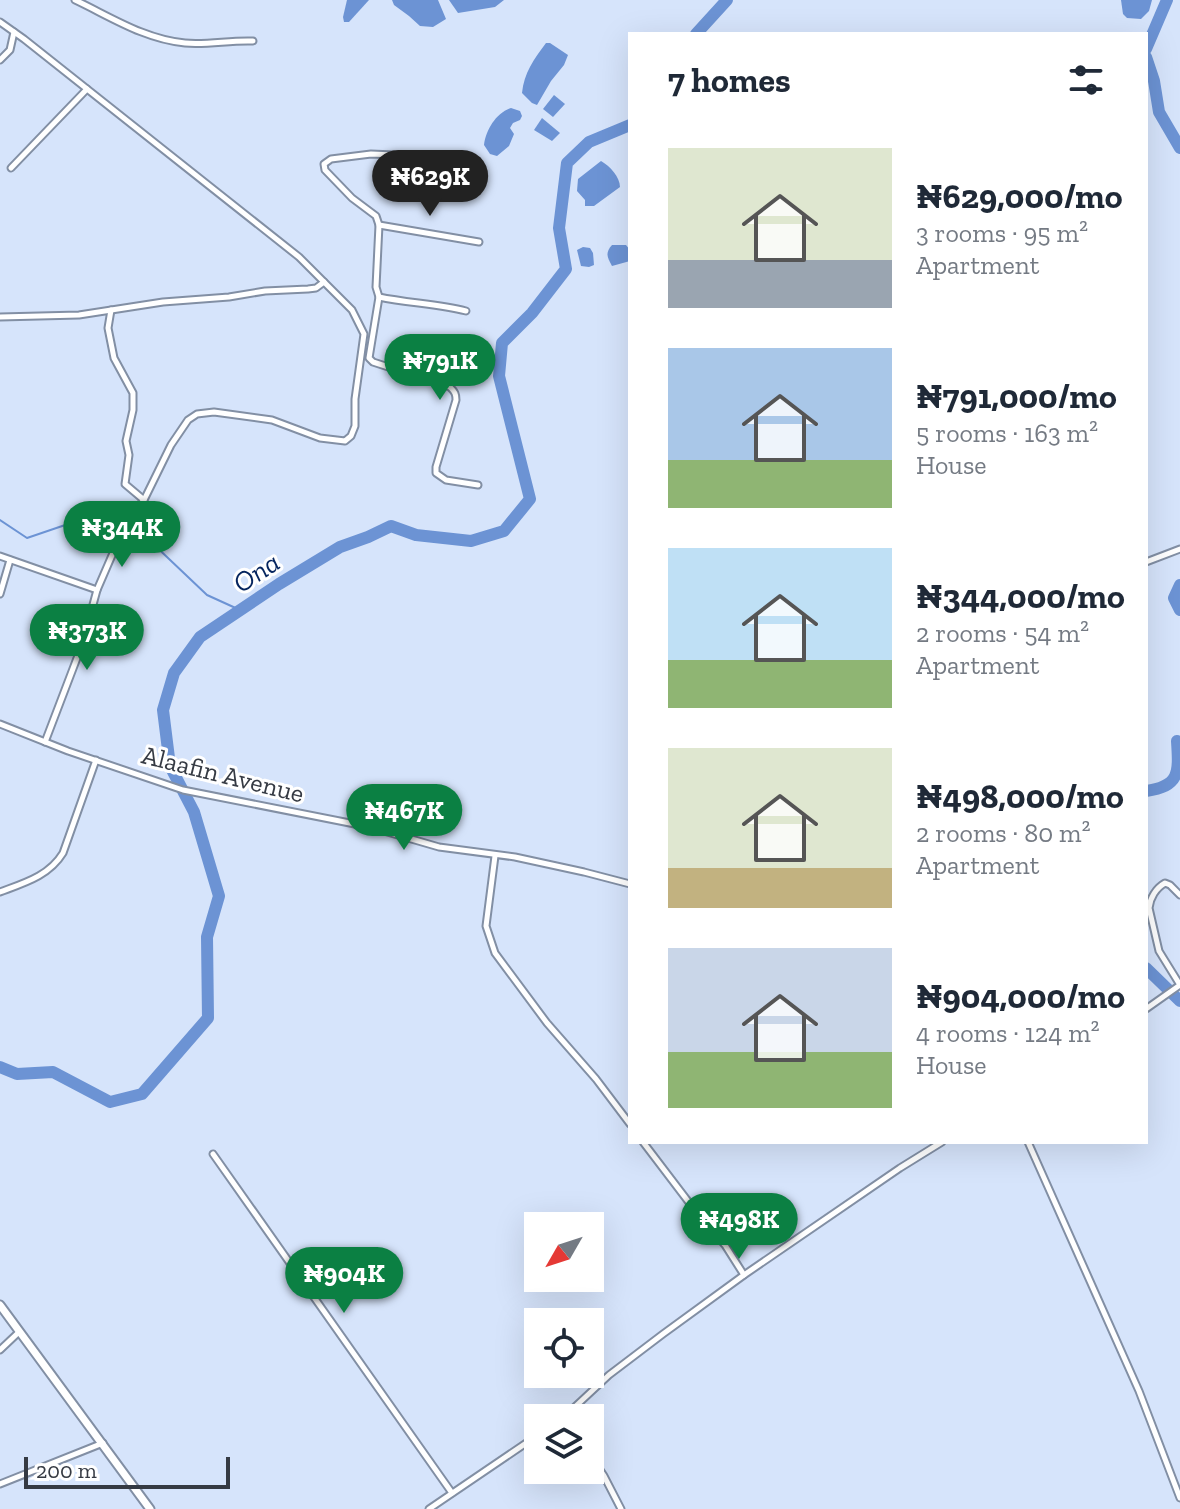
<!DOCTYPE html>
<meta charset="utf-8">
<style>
:root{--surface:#fff;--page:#f2f2f3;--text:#1f2937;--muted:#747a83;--accent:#0b8043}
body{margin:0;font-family:"Zilla Slab",serif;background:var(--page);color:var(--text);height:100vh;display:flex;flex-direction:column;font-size:30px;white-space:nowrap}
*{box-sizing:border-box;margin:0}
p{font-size:26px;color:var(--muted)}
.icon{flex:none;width:44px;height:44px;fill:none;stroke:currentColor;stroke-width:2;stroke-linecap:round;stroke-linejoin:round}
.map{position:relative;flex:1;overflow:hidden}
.details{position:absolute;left:628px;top:32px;width:520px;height:1112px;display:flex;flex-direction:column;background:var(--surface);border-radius:0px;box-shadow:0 8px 32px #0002}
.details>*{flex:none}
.needle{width:52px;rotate:231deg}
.buttons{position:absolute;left:524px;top:1212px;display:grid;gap:16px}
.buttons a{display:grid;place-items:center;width:80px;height:80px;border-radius:0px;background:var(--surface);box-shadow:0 8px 32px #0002;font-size:40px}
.scale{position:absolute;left:24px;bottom:20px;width:206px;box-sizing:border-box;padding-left:8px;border:4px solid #353a43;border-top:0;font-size:22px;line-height:28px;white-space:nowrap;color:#353a43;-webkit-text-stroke:6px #fff;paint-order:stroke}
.price{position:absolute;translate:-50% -68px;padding:0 18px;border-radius:28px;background:var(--accent);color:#fff;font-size:26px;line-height:52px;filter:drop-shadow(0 2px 4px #0008)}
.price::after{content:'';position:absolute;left:50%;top:48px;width:24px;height:18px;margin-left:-12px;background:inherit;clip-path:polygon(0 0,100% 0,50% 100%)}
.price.active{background:#222;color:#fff}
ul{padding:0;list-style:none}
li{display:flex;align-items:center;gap:24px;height:200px;padding:0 40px}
li span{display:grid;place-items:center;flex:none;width:224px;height:160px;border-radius:0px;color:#555}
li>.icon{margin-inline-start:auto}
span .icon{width:96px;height:96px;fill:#fffc;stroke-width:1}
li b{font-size:34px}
h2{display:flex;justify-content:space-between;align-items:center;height:96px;padding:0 40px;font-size:34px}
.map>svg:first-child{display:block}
</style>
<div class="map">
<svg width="1180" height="1509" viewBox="0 0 1180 1509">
<rect width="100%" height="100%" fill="#d6e4fb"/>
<g fill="#6c93d4">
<path d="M347,0H369L349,22H344L343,17Z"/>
<path d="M392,0H438L446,19L433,27L420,26L409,16L394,5Z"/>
<path d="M449,0H504L495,7L458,13Z"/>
<path d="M1121,0H1152L1149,11L1141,19L1127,18L1123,14Z"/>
<path d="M546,43H550L568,55L564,65L551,81L537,105L532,103L522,93C524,73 534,59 546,43Z"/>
<path d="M554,95L565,104L553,117L543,109Z"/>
<path d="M511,108L520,111L522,116L520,120L513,123L510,128L514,134L509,146L497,156L490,154L484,145C486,130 496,113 511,108Z"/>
<path d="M542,118L560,133L552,141L534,130Z"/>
<path d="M601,161C610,166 620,177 620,187L594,206H585V200L577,191L578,179Z"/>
<path d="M612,245H626L630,250V261L612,266C607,257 605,253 612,245Z"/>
<path d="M583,247L590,248L593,253L594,265L589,267L581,266L577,250Z"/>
</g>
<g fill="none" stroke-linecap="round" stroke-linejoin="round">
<path stroke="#6c93d4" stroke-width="2" d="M0,520L27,538L74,522L111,525L148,539L207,595L240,610"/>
<g stroke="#6c93d4" stroke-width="12">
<path d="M696,34L727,0"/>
<path d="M1146,49L1167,0"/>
<path d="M1146,57L1154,81L1159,112L1180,148"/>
<path d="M1180,585L1174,598L1180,610"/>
<path d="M1146,791C1180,786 1179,773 1177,741L1180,742"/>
<path d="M1146,968L1180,1001"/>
<path d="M0,1067L17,1074L53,1072L110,1102L142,1094L208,1018L207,937L219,896L194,812L170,766L163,710L174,673L200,637L279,584L340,547L368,537L391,526L416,535L471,541L504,531L530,499L499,376L502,343L532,313L566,269L559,228L567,163L589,142L630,125"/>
</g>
<defs>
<g id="minor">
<path d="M75,0C111,17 144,39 185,43C208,45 230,40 253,41"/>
<path d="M0,22L24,39L299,257L352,310L364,334L355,399V426L351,436L345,441L320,438L272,420L214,412L197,414L188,420L171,445L144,500L118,530L113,553L97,590L82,645L45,742"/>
<path d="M0,60L10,50L14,32"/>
<path d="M11,168L87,89"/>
<path d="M456,196L407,161L394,155L371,154L331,159L324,164L325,170L352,198L376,216L379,225L376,287L379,297L369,358L373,362L450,387C455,392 456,394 456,400L436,467V473L446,480L478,485"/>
<path d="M379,225L479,242"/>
<path d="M379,297C408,303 438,304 466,311"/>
<path d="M111,310L108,328L114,358L133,393V410L126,441L129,455L125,484L144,500"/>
<path d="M0,317L79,315L163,302L229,297L265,291L308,289L316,288L324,282"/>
<path d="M0,556L97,590"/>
<path d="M1146,562L1180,549"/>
<path d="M0,594L10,560"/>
<path d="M0,724L68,751L183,790L370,827L439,847L515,857L584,872L630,884"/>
<path d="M495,856L486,926L495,953L547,1023L596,1079L630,1124"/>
<path d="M0,892C24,883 49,876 63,853L96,760"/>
<path d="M1180,895L1170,885L1165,883C1156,888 1150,898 1149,908L1159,951L1180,985"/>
<path d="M1146,1009L1180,985"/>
<path d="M643,1142L697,1213L725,1245L744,1275"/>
<path d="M1028,1142L1139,1391L1180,1498"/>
<path d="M213,1154L452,1493"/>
<path d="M0,1350L19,1332"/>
<path d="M563,1418L609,1375L663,1334L744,1275L900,1168L942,1142"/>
<path d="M590,1455L604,1476L621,1509"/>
<path d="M0,1484L103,1443"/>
<path d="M429,1509L538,1435"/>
</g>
<path id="tertiary" d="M0,1305L150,1509"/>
</defs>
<use href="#minor" stroke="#828fa4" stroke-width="9"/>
<use href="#tertiary" stroke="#828fa4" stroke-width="11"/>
<use href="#minor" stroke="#fff" stroke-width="5"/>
<use href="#tertiary" stroke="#fff" stroke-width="7"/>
</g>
<g text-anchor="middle" stroke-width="6" stroke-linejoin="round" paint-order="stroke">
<g font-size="26" fill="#353a43" stroke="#fff">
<text transform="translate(223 774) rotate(14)" y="9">Alaafin Avenue</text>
</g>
<g font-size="28" font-style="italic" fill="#04245e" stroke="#fff">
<text transform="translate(256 572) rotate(-33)" y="10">Ona</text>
</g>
</g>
</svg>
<div class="buttons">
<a><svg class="needle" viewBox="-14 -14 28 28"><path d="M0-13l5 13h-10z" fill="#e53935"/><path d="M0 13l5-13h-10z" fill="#747a83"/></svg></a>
<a><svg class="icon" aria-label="locate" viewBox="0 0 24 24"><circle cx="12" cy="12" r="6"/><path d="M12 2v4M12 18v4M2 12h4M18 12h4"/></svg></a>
<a><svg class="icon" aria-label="layers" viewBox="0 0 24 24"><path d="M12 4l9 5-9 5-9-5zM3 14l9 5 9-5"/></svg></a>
</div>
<div class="scale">200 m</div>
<b class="price active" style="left:430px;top:218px">₦629K</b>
<b class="price" style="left:440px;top:402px">₦791K</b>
<b class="price" style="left:122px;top:569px">₦344K</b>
<b class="price" style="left:87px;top:672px">₦373K</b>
<b class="price" style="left:404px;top:852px">₦467K</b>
<b class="price" style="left:739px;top:1261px">₦498K</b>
<b class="price" style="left:344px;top:1315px">₦904K</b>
<section class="details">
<h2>7 homes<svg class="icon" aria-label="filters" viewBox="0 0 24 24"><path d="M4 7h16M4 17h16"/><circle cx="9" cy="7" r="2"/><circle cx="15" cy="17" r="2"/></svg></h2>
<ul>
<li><span style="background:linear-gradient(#dfe7d0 70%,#9aa5b1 0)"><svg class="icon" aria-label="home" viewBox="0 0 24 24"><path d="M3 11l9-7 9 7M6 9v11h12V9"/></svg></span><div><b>₦629,000/mo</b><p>3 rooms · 95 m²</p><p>Apartment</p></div></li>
<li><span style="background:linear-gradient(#a9c7e8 70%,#8fb573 0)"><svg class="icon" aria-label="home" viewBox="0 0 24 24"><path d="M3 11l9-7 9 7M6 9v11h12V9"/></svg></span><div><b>₦791,000/mo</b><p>5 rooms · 163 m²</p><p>House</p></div></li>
<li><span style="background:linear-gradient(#bfe0f5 70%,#8fb573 0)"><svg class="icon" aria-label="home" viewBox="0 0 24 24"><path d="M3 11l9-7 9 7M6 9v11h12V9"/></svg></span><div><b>₦344,000/mo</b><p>2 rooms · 54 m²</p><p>Apartment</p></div></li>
<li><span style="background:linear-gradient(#dfe7d0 75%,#c2b280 0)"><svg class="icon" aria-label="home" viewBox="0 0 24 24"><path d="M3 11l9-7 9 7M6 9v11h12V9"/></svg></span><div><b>₦498,000/mo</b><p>2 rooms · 80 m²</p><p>Apartment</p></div></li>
<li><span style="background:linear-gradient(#c9d6e8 65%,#8fb573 0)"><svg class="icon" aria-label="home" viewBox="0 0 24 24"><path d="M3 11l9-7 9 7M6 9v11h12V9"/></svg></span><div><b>₦904,000/mo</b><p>4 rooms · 124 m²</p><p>House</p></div></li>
</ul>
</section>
</div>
